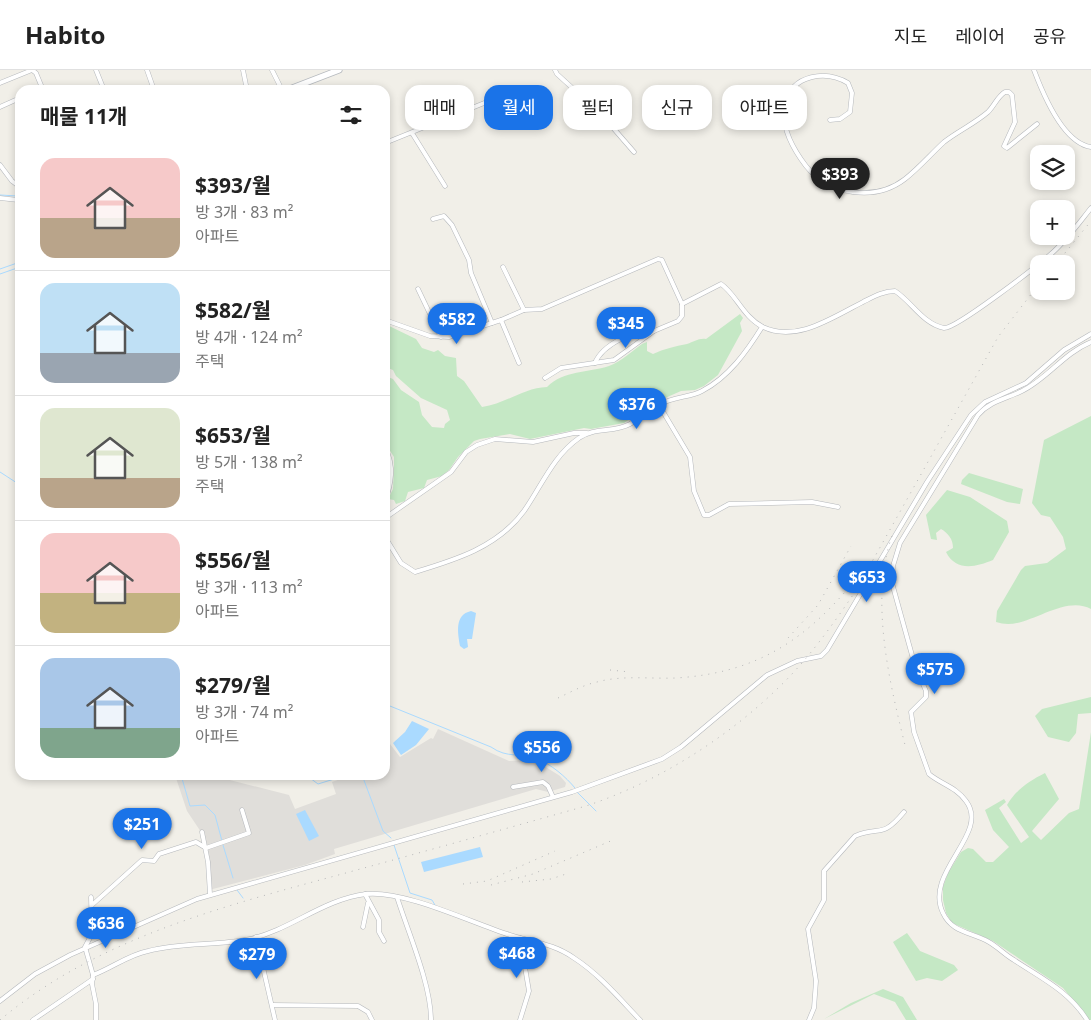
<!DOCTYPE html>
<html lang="ko">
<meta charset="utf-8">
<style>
:root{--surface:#fff;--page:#f2f2f2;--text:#222;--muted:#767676;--line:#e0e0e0;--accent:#1a73e8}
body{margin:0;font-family:"Noto Sans","Noto Sans KR",sans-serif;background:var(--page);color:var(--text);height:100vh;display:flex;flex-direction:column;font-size:19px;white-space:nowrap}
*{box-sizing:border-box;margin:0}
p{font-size:16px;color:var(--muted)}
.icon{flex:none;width:28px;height:28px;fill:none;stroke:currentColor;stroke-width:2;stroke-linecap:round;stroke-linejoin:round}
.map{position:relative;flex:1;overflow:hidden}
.side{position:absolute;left:15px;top:15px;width:375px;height:695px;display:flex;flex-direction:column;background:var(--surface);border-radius:15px;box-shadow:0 2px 8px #0003}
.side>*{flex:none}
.hud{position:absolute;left:405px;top:15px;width:475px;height:45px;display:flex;gap:10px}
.tools{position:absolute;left:1030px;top:75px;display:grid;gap:10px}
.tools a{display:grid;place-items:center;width:45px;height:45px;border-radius:10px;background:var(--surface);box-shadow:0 2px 8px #0003;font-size:25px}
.price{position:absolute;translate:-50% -42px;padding:0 11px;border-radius:18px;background:var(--accent);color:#fff;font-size:16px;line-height:32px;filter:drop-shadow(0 1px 2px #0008)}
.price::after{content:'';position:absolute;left:50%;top:30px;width:15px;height:11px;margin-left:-8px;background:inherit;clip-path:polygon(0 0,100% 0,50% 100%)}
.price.current{background:#222;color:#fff}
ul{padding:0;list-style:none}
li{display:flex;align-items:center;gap:15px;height:125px;padding:0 25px}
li+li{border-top:1px solid var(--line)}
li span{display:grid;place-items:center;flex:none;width:140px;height:100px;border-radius:15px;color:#555}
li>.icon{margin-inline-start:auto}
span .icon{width:60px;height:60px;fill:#fffc;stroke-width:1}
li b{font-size:21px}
h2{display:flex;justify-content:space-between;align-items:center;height:60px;padding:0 25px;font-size:21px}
.chip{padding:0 18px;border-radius:15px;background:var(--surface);box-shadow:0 2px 8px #0003;font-size:18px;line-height:45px}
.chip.current{background:var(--accent);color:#fff}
header{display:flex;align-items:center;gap:30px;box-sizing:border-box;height:70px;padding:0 25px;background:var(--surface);border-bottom:1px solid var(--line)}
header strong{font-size:24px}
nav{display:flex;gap:28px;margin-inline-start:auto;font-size:18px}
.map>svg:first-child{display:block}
</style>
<header>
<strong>Habito</strong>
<nav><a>지도</a><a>레이어</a><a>공유</a></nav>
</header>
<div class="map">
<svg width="1091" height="950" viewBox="0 0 1091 950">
<rect width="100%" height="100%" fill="#f1efe8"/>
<path fill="#e0deda" d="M438,659L509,691L533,690L541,694L560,706L566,713L565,717L548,722L536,719L334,779L335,784L305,795L209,820L207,793L201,762L187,741L175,705L222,708L289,725L295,739L336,724L332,712L352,705H385V678L390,674L400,687L431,668L433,669Z"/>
<g fill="#c5e8c5">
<path d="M740,244L743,248L740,253L742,261L718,305L704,316L695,320L681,321L656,332L624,353L591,359L584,358L530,369L510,364L480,369L474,371L458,387L449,400L442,406L427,410L424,418L408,422L405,431L396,434L394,430L388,429L393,419L394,397V387L385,373V306L393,309L401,320L419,332L422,345L432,357L444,358L445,354L450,350L447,340L421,328L396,306L393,300L385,297V254L416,269L422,278L434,282L438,280L445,286L456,288L457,306L464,311L482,337C505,334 523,318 547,317C564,300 588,303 609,296C622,291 632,281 642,274L647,272V281L653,284C664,279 675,276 687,274C694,272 698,268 706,269Z"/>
<path d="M1091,346V539C1066,525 1033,554 1008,554C1004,554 1000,553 996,552L997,541L1021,500L1025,496L1047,493L1066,479L1063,467L1050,447L1041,445L1032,433L1044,370Z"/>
<path d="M969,403L1023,419L1020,434L1007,432L961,414L962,410Z"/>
<path d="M947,420L970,427L1007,451L1009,462L993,490C976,497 956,502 946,482L953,478C953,469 948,463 941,459L936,463L937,470L931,469L926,445Z"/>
<path d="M1091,627V643L1078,644L1076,663L1069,672L1048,667L1035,646L1042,639Z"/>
<path d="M1091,662V950H1089L1063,918L993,871L952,853L946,843L943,830V817L948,803L961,782L968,778L973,779L986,792H993L1009,777L993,760L985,740L1004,729L1006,732L999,738L1021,773L1029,767L1007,735C1016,720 1029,711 1045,703L1059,729L1032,761L1041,770L1069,743L1079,739Z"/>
<path d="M907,863L920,881L954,895L958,900L942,911L927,908L916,911L893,872Z"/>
<path d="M883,919L903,927L917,950H906L895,932L874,924L824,949L851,933Z"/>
</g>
<g fill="#aadaff">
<path d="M471,541L476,543L472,569H467L468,577L464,579L460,576C458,563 454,545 471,541Z"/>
<path d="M412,651L429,659L416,675L401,685L393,673L405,662Z"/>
<path d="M305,740L319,766L309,771L296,744Z"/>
<path d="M480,777L483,787L424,802L421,792Z"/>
</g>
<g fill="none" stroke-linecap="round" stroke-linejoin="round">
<g stroke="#aadaff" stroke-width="1">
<path d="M0,125L17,126"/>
<path d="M0,199L20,192"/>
<path d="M0,204L20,197"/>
<path d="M0,402L20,415"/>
<path d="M385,634L491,677C508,689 520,682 537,689C551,694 566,707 575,718"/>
<path d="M181,705L190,736L205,735L215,745L222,771"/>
<path d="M306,705L318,714L347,705"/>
<path d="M362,705L383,761L391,768"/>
<path d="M577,722L596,741"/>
<path d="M223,775L233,808"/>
<path d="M394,775L410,823L432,830L435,835"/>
<path d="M237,820L243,828"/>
</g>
<defs>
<g id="street">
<path d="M96,0L104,20"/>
<path d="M147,0L154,20"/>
<path d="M243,0L247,20"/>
<path d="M272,0L282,20"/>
<path d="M555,0L557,4L601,44L634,82"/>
<path d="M1034,0C1043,24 1063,73 1091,77"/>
<path d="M0,13L32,0L36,3L43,20"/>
<path d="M0,37L20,28"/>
<path d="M830,50L840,49L850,42L852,23L848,13C826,0 793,4 785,33C780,55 793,79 806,96C829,125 875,132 905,109C919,98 931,84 944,72C958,61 974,54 988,42C994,36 998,26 1005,22H1009L1012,25L1015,52L1004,76L1007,78L1037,54"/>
<path d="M412,63L445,116"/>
<path d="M385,73L509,23"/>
<path d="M0,95L12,111L20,117"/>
<path d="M0,128L18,130L20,117"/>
<path d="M433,149L444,146L452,155L469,190L471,203L492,253"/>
<path d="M503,197L524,240"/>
<path d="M418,219L441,267"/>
<path d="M682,234L721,214C736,224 743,247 763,257C797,273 833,247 863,232C873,227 883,221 895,221C911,231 923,254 944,258C956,259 1037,196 1051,184C1066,171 1079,153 1091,138"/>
<path d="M385,250L430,266L449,267L501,250L519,293"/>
<path d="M501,250L524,240L542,239L658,189L662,190L682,234V246L678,251L654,261L614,290L561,298L545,308"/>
<path d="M595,293C602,275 636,258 654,261"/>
<path d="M659,335C674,326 689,328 702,321C729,307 747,281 762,257"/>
<path d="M385,378C395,396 391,414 385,432"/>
<path d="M385,448L451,402L466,382L477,375L495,369L533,372L574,363H587"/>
<path d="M385,467L401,493L415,502C455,490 498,477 524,441C541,417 553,386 579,368C594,357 614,363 630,354C640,348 648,340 659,335L690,387L694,421L704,445H709L729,434L812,432L838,437"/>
<path d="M513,717L543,712L548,716L553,727"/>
<path d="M202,762L208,792L210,824"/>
<path d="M365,824L379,850V862L384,871"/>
<path d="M91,827L92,864L85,877L93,905L92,914L96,934V950"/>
<path d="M397,827C408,862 431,914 431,950"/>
<path d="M92,835L142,790L154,791L159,784L196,772L206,778L249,763L242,740"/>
<path d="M363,857L368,833"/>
<path d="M256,867L275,950"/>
<path d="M93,905C112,898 128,885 148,881C182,872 217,876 250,869C290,860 324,829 366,824C404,820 470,852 507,864C531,872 553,873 574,888C599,904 620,929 640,950"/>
<path d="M0,931L35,904L70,885L197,829L572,722L662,689L681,677L767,605L797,591L821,586L827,580L927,412L971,345L985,332L1026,313L1064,280L1091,264"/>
<path d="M272,935L358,936L368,942L372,950"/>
<path d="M33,950L93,909"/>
<path d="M520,950L529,921L520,868"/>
<path d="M809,950L814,938L816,911L808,859L824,830V801L855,766C880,755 881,770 904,742"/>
<path d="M1087,950C1069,921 1041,908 1014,890C1005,885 998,877 989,872C972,862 952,863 943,843C923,802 991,764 966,731C956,717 941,714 929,704L914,662L911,642L926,627V621L915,596L892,513L893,496L900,473L978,345C990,331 1006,329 1022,321C1047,309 1064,283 1091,272"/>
</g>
<path id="secondary" d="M287,20L339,0"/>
</defs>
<use href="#street" stroke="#b5b8bc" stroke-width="5"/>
<use href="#secondary" stroke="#b6babf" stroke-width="7"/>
<use href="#street" stroke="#fff" stroke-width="4"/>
<use href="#secondary" stroke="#fff" stroke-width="5.5"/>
<g stroke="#b6b7b8" stroke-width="1" stroke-dasharray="1 6" stroke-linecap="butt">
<path d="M1056,194L1091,151"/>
<path d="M892,466C869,530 890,615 906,679"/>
<path d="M788,568L818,535L851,476"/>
<path d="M610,600L630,602"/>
<path d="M558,628C571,622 583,615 597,612C622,605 650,609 676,608C757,603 806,570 856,509"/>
<path d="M522,812L551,809L566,804"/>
<path d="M463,814L487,811L555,781"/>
<path d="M491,815L533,804L613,770"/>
<path d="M0,950C100,866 229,835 353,801C430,780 508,758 586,736C655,713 723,671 776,620C807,591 831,557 855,522L998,267L1039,214"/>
</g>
</g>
</svg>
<div class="tools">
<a><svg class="icon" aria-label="layers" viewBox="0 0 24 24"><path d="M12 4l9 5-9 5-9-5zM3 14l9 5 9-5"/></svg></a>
<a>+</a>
<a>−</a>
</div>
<b class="price current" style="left:840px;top:130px">$393</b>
<b class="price" style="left:457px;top:275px">$582</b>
<b class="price" style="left:626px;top:279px">$345</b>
<b class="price" style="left:637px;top:360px">$376</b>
<b class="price" style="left:867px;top:533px">$653</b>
<b class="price" style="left:935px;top:625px">$575</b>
<b class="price" style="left:542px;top:703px">$556</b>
<b class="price" style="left:142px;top:780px">$251</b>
<b class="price" style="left:106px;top:879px">$636</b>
<b class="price" style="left:517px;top:909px">$468</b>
<b class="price" style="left:257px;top:910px">$279</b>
<div class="hud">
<a class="chip">매매</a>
<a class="chip current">월세</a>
<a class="chip">필터</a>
<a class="chip">신규</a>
<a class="chip">아파트</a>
</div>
<section class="side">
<h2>매물 11개<svg class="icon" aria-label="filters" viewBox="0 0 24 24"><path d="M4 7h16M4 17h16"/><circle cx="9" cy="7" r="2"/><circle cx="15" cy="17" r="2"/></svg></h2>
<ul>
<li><span style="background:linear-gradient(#f6c9c9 60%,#b9a48a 0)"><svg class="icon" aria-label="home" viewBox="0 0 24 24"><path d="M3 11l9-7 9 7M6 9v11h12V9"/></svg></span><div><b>$393/월</b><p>방 3개 · 83 m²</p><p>아파트</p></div></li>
<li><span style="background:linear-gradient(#bfe0f5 70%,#9aa5b1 0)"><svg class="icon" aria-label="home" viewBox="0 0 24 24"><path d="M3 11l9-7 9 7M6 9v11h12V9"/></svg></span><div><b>$582/월</b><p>방 4개 · 124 m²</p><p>주택</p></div></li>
<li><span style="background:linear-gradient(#dfe7d0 70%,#b9a48a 0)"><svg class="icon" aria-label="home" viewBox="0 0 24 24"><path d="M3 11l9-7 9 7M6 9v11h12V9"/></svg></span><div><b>$653/월</b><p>방 5개 · 138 m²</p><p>주택</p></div></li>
<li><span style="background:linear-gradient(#f6c9c9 60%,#c2b280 0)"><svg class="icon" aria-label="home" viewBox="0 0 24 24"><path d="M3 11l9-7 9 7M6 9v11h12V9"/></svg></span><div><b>$556/월</b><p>방 3개 · 113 m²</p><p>아파트</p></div></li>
<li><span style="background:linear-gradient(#a9c7e8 70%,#7fa58c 0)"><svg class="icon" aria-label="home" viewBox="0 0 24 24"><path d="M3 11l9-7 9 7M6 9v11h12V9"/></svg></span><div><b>$279/월</b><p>방 3개 · 74 m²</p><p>아파트</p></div></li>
</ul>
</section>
</div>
